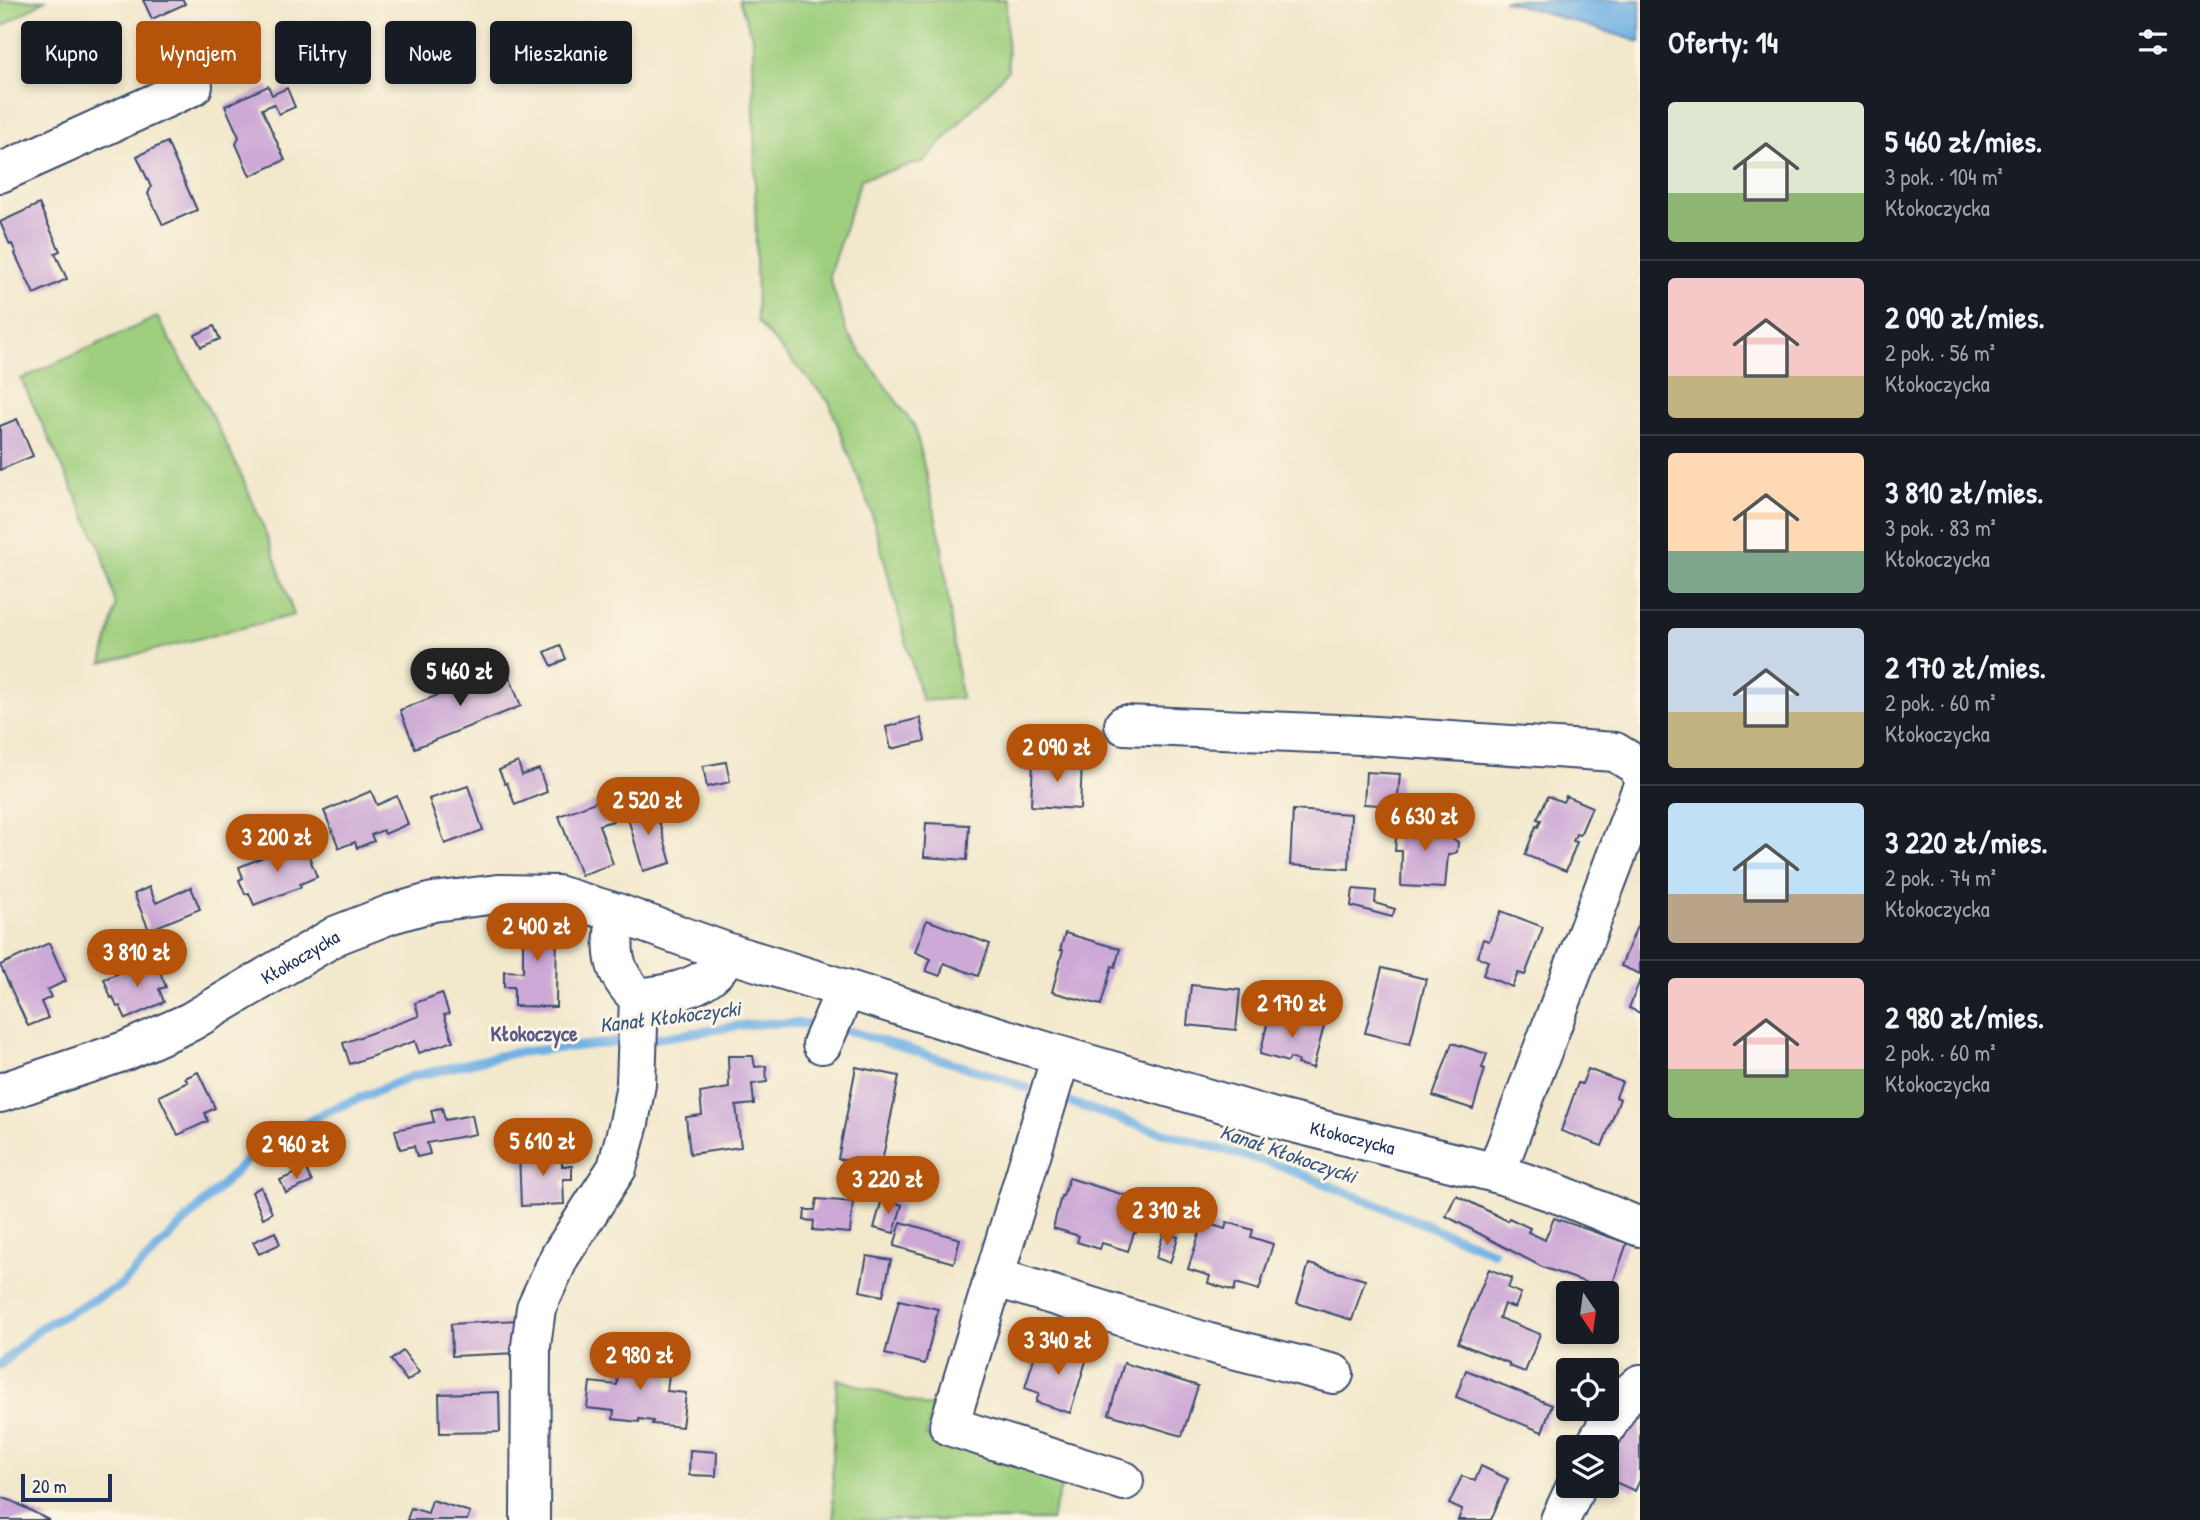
<!DOCTYPE html>
<html lang="pl">
<meta charset="utf-8">
<style>
:root{--surface:#171b24;--page:#20242c;--text:#f1f3f6;--muted:#9ea1a6;--line:#363941;--accent:#b45309}
body{margin:0;font-family:"Patrick Hand",sans-serif;background:var(--page);color:var(--text);height:100vh;display:flex;flex-direction:column;font-size:26px;white-space:nowrap}
*{box-sizing:border-box;margin:0}
p{font-size:23px;color:var(--muted)}
.icon{flex:none;width:38px;height:38px;fill:none;stroke:currentColor;stroke-width:2;stroke-linecap:round;stroke-linejoin:round}
.map{position:relative;flex:1;overflow:hidden}
.details{display:flex;flex-direction:column;background:var(--surface);width:560px}
.details>*{flex:none}
.hud{position:absolute;left:21px;top:21px;width:665px;height:63px;display:flex;gap:14px}
.needle{width:46px;rotate:167deg}
.buttons{position:absolute;left:1556px;top:1281px;display:grid;gap:14px}
.buttons a{display:grid;place-items:center;width:63px;height:63px;border-radius:7px;background:var(--surface);box-shadow:0 4px 10px #0003;font-size:35px}
.scale{position:absolute;left:21px;bottom:18px;width:91px;box-sizing:border-box;padding-left:7px;border:4px solid #1b2f5e;border-top:0;font-size:19px;line-height:24px;white-space:nowrap;color:#1b2f5e;-webkit-text-stroke:5px #fcf5e5;paint-order:stroke}
.price{position:absolute;translate:-50% -60px;padding:0 16px;border-radius:24px;background:var(--accent);color:#fff;font-size:23px;line-height:46px;filter:drop-shadow(0 2px 4px #0008)}
.price::after{content:'';position:absolute;left:50%;top:42px;width:21px;height:16px;margin-left:-10px;background:inherit;clip-path:polygon(0 0,100% 0,50% 100%)}
.price.on{background:#222;color:#fff}
ul{padding:0;list-style:none}
li{display:flex;align-items:center;gap:21px;height:175px;padding:0 28px}
li+li{border-top:2px solid var(--line)}
li span{display:grid;place-items:center;flex:none;width:196px;height:140px;border-radius:7px;color:#555}
li>.icon{margin-inline-start:auto}
span .icon{width:84px;height:84px;fill:#fffc;stroke-width:1}
li b{font-size:30px}
h2{display:flex;justify-content:space-between;align-items:center;height:84px;padding:0 28px;font-size:30px}
.tag{padding:0 24px;border-radius:7px;background:var(--surface);box-shadow:0 4px 10px #0003;font-size:24px;line-height:63px}
.tag.on{background:var(--accent);color:#fff}
main{display:flex;flex:1;min-height:0}
.map>svg:first-child{display:block}
</style>
<main>
<div class="map">
<svg width="1640" height="1520" viewBox="0 0 1640 1520">
<rect width="100%" height="100%" fill="#fcf5e5"/>
<filter id="ink" filterUnits="userSpaceOnUse"><feTurbulence type="fractalNoise" baseFrequency=".0143" numOctaves="2"/><feDisplacementMap in="SourceGraphic" scale="14" xChannelSelector="R" yChannelSelector="G"/><feConvolveMatrix kernelMatrix="1 2 1 2 8 2 1 2 1" color-interpolation-filters="sRGB"/></filter>
<filter id="wash" filterUnits="userSpaceOnUse"><feTurbulence type="fractalNoise" baseFrequency=".00686" numOctaves="4" result="noise"/><feDisplacementMap in="SourceGraphic" scale="28" xChannelSelector="R" yChannelSelector="G"/><feGaussianBlur stdDeviation="1.57" result="paint"/><feColorMatrix in="noise" values="0 0 0 0 0 0 0 0 0 0 0 0 0 0 0 0 0 1.4 0 .05"/><feComposite in="paint" operator="in"/></filter>
<g filter="url(#wash)">
<rect width="100%" height="100%" fill="#f2e8cc"/>
<g fill="#9fcf7e" stroke="#5d7f6e" stroke-width="2">
<path d="M0,0H45L0,28Z"/>
<path d="M739,0H1006L1008,70L924,161L861,179L829,275L847,333L915,427L941,541L961,698L922,701L871,511L829,402L757,322L753,39Z"/>
<path d="M157,317C196,384 233,451 262,524C274,554 284,585 294,615L102,663L116,606L102,551L21,379Z"/>
<path d="M837,1379L933,1408L926,1436L1064,1479L1051,1520H834L832,1463Z"/>
</g>
<path fill="#70b0e4" stroke="#4670a1" stroke-width="2" d="M1503,0H1640V42Z"/>
<g fill="none" stroke-linecap="round" stroke-linejoin="round">
<g stroke="#70b0e4" stroke-width="9">
<path d="M843,1029L998,1077L1027,1088"/>
<path d="M646,1040L744,1025L769,1023L816,1024"/>
<path d="M1066,1101L1144,1127L1284,1167L1493,1252"/>
<path d="M0,1365L40,1328L120,1286L249,1158L323,1113L411,1077L512,1053L629,1041"/>
</g>
</g>
<g id="blocks">
<g fill="#cca9d6">
<path d="M143,0H183L185,4L152,19Z"/>
<path d="M268,86L272,95L287,88L295,107L279,114L274,104L262,109L285,160L250,176L236,144L239,137L225,106Z"/>
<path d="M167,142L197,210L163,225L148,194L151,187L137,156Z"/>
<path d="M39,204L60,251L55,253L67,279L34,294L15,254L16,253L12,244L10,245L0,222Z"/>
<path d="M214,326L220,339L201,347L195,335Z"/>
<path d="M17,419L33,456L0,470V426Z"/>
<path d="M560,645L566,659L552,666L545,652Z"/>
<path d="M506,668L521,706L415,748L400,710Z"/>
<path d="M920,718L925,741L891,749L886,727Z"/>
<path d="M1033,760L1082,762L1080,809L1031,806Z"/>
<path d="M518,762L522,775L539,769L547,792L515,805L507,783L505,784L499,770Z"/>
<path d="M726,762L730,782L707,787L703,766Z"/>
<path d="M1366,772L1400,774L1397,806L1364,804Z"/>
<path d="M468,786L483,830L445,844L429,799Z"/>
<path d="M371,791L377,805L397,796L408,824L385,834L383,830L371,835L374,841L357,848L355,842L339,848L324,811Z"/>
<path d="M1548,796L1563,802L1566,796L1592,807L1580,835L1576,834L1573,841L1577,842L1566,871L1525,855L1536,826L1538,827L1541,820L1537,819Z"/>
<path d="M605,798L613,821L599,825L613,864L581,875L559,816Z"/>
<path d="M654,804L671,863L643,871L626,811Z"/>
<path d="M1293,810L1351,814L1349,869L1290,865Z"/>
<path d="M1423,816L1431,817L1437,824L1436,827L1449,828V836L1458,842L1457,852L1448,855L1445,888L1401,886L1402,851H1395L1397,825H1418Z"/>
<path d="M926,823L969,825L967,860L924,857Z"/>
<path d="M304,844L317,877L300,884L301,887L254,905L249,893L245,894L239,880L243,878L239,867L286,848L287,851Z"/>
<path d="M149,887L156,903L191,887L200,909L149,930L134,894Z"/>
<path d="M1353,889L1376,891L1375,903L1395,909L1392,917L1351,906Z"/>
<path d="M1501,911L1543,927L1525,975L1518,973L1512,987L1483,975L1488,961L1477,957L1483,939L1489,941Z"/>
<path d="M523,914H557L556,1007L514,1006V987H504V971L523,972Z"/>
<path d="M1640,919V974L1621,966Z"/>
<path d="M927,920L990,944L978,976L944,963L940,976L926,971L931,959L915,952Z"/>
<path d="M1065,933L1120,949L1115,967L1112,966L1101,1005L1052,992L1063,950H1060Z"/>
<path d="M49,943L66,981L47,990L51,997L41,1002L48,1018L28,1026L0,965Z"/>
<path d="M155,959L166,987L159,989L164,1002L126,1019L120,1006L117,1007L113,997L111,998L104,979Z"/>
<path d="M1382,968L1426,979L1410,1044L1365,1033Z"/>
<path d="M1640,980V1013L1629,1008Z"/>
<path d="M1191,985L1240,990L1236,1030L1187,1025Z"/>
<path d="M442,993L449,1014L444,1015L453,1041L419,1053L415,1041L350,1064L343,1043L419,1016L415,1003Z"/>
<path d="M1270,1012L1299,1020L1298,1025L1306,1027L1308,1022L1324,1026L1313,1068L1297,1064L1298,1061L1290,1058L1288,1062L1260,1054Z"/>
<path d="M1452,1043L1487,1054L1482,1068L1485,1069L1473,1109L1433,1096Z"/>
<path d="M728,1056H753L755,1067L766,1066L767,1082L752,1084L754,1104L736,1106L741,1147L690,1154L686,1117L702,1115L700,1093L729,1088Z"/>
<path d="M856,1067L899,1076L881,1167L838,1159Z"/>
<path d="M1588,1069L1622,1082L1616,1097L1620,1099L1602,1146L1561,1131L1578,1083L1582,1084Z"/>
<path d="M198,1072L215,1108L205,1113L208,1121L178,1135L159,1096L188,1082L185,1078Z"/>
<path d="M442,1108L445,1120L472,1115L476,1134L427,1143L430,1154L417,1157L414,1146L400,1149L395,1130L434,1122L431,1110Z"/>
<path d="M562,1151V1166H572V1179H563L564,1204L521,1206L519,1153Z"/>
<path d="M306,1169L312,1182L286,1193L280,1180Z"/>
<path d="M1069,1178L1144,1201L1136,1233H1134L1128,1251L1102,1243L1100,1249L1077,1242L1079,1236L1053,1228L1061,1196H1063Z"/>
<path d="M261,1187L272,1213L263,1218L252,1192Z"/>
<path d="M1456,1195L1508,1221L1509,1218L1530,1228L1528,1232L1545,1240L1554,1218L1627,1243L1610,1291L1542,1267L1446,1216Z"/>
<path d="M817,1199L853,1202L850,1233L813,1230L814,1221L804,1220L805,1210H815Z"/>
<path d="M882,1199L902,1205L894,1233L874,1228Z"/>
<path d="M901,1222L960,1239L954,1263L894,1246Z"/>
<path d="M1203,1222L1225,1229L1227,1222L1253,1230L1251,1237L1273,1244L1259,1290L1236,1283L1234,1291L1208,1283L1210,1276L1188,1269Z"/>
<path d="M275,1232L280,1244L259,1254L253,1242Z"/>
<path d="M1164,1232L1178,1237L1170,1263L1156,1258Z"/>
<path d="M867,1256L891,1260L883,1296L860,1291Z"/>
<path d="M1309,1264L1365,1280L1352,1320L1297,1303Z"/>
<path d="M1489,1269L1512,1278L1508,1288L1521,1293L1515,1308L1504,1304L1499,1318L1540,1334L1525,1372L1509,1366V1363L1458,1343Z"/>
<path d="M899,1300L938,1309L925,1364L885,1354Z"/>
<path d="M517,1320L518,1353L452,1356L451,1324Z"/>
<path d="M1069,1341L1090,1348L1070,1413L1036,1402L1039,1393L1025,1388L1036,1351L1063,1360Z"/>
<path d="M403,1351L419,1372L407,1381L391,1360Z"/>
<path d="M620,1352L671,1358L667,1391L686,1393L682,1427L652,1424L653,1421L639,1419V1422L613,1419L614,1411L587,1408L590,1382L617,1385Z"/>
<path d="M1124,1363L1198,1386L1182,1436L1109,1414Z"/>
<path d="M1466,1370L1552,1405L1542,1432L1456,1397Z"/>
<path d="M499,1392L500,1432L440,1433L439,1394Z"/>
<path d="M1640,1404V1480L1635,1491L1606,1478V1470L1630,1420Z"/>
<path d="M690,1450L717,1452L716,1476L689,1475Z"/>
<path d="M1481,1466L1508,1479L1491,1520H1458L1462,1510L1449,1504L1462,1476L1475,1481Z"/>
<path d="M0,1497L12,1501L49,1520H0Z"/>
<path d="M432,1500L470,1512L467,1520H407L411,1508L428,1513Z"/>
</g>
</g>
</g>
<g filter="url(#ink)">
<use href="#blocks" fill-opacity="0" stroke="#3b4b6e" stroke-width="2"/>
<g fill="none" stroke-linecap="round" stroke-linejoin="round">
<defs>
<g id="minor">
<path d="M0,173L193,86"/>
<path d="M1124,725L1361,735L1615,752L1639,767L1640,772"/>
<path d="M639,998C663,995 696,990 715,971C720,966 724,959 729,953"/>
<path d="M822,1044L846,989"/>
<path d="M1061,1056L949,1426L1124,1481"/>
<path id="s1" d="M0,1093L125,1051L190,1022L337,935L391,914L433,902L498,894L557,895L617,913L729,953L1061,1056L1278,1119L1496,1173L1561,1195L1640,1227"/>
<path d="M1496,1173L1640,793"/>
<path d="M994,1277L1209,1343L1334,1374"/>
<path d="M1594,1447L1623,1399L1640,1384"/>
<path d="M530,1520L531,1346L536,1308L560,1256L617,1168L629,1123L636,1084L639,998C611,973 610,948 617,913"/>
<path d="M1560,1520L1576,1486"/>
</g>
</defs>
<use href="#minor" stroke="#3b4b6e" stroke-width="42"/>
<use href="#minor" stroke="#fff" stroke-width="38"/>
</g>
</g>
<g text-anchor="middle" stroke-width="6" stroke-linejoin="round" paint-order="stroke">
<g font-size="19" fill="#1b2f5e" stroke="#fcf5e5">
<text dy="7" stroke="none"><textPath href="#s1" startOffset="331">Kłokoczycka</textPath></text>
<text dy="7" stroke="none"><textPath href="#s1" startOffset="1432">Kłokoczycka</textPath></text>
</g>
<g font-size="21" font-style="italic" fill="#355686" stroke="#fcf5e5">
<text transform="translate(670 1017) rotate(-7)" y="7">Kanał Kłokoczycki</text>
<text transform="translate(1288 1154) rotate(19)" y="7">Kanał Kłokoczycki</text>
</g>
<g font-size="21" font-weight="bold" fill="#595a88" stroke="#fcf5e5">
<text x="534" y="1041">Kłokoczyce</text>
</g>
</g>
</svg>
<div class="buttons">
<a><svg class="needle" viewBox="-14 -14 28 28"><path d="M0-13l5 13h-10z" fill="#e53935"/><path d="M0 13l5-13h-10z" fill="#9ea1a6"/></svg></a>
<a><svg class="icon" aria-label="locate" viewBox="0 0 24 24"><circle cx="12" cy="12" r="6"/><path d="M12 2v4M12 18v4M2 12h4M18 12h4"/></svg></a>
<a><svg class="icon" aria-label="layers" viewBox="0 0 24 24"><path d="M12 4l9 5-9 5-9-5zM3 14l9 5 9-5"/></svg></a>
</div>
<div class="scale">20 m</div>
<b class="price on" style="left:460px;top:708px">5 460 zł</b>
<b class="price" style="left:1057px;top:784px">2 090 zł</b>
<b class="price" style="left:648px;top:837px">2 520 zł</b>
<b class="price" style="left:1425px;top:853px">6 630 zł</b>
<b class="price" style="left:277px;top:874px">3 200 zł</b>
<b class="price" style="left:537px;top:963px">2 400 zł</b>
<b class="price" style="left:137px;top:989px">3 810 zł</b>
<b class="price" style="left:1292px;top:1040px">2 170 zł</b>
<b class="price" style="left:543px;top:1178px">5 610 zł</b>
<b class="price" style="left:296px;top:1181px">2 960 zł</b>
<b class="price" style="left:888px;top:1216px">3 220 zł</b>
<b class="price" style="left:1167px;top:1247px">2 310 zł</b>
<b class="price" style="left:1058px;top:1377px">3 340 zł</b>
<b class="price" style="left:640px;top:1392px">2 980 zł</b>
<div class="hud">
<a class="tag">Kupno</a>
<a class="tag on">Wynajem</a>
<a class="tag">Filtry</a>
<a class="tag">Nowe</a>
<a class="tag">Mieszkanie</a>
</div>
</div>
<section class="details">
<h2>Oferty: 14<svg class="icon" aria-label="filters" viewBox="0 0 24 24"><path d="M4 7h16M4 17h16"/><circle cx="9" cy="7" r="2"/><circle cx="15" cy="17" r="2"/></svg></h2>
<ul>
<li><span style="background:linear-gradient(#dfe7d0 65%,#8fb573 0)"><svg class="icon" aria-label="home" viewBox="0 0 24 24"><path d="M3 11l9-7 9 7M6 9v11h12V9"/></svg></span><div><b>5 460 zł/mies.</b><p>3 pok. · 104 m²</p><p>Kłokoczycka</p></div></li>
<li><span style="background:linear-gradient(#f6c9c9 70%,#c2b280 0)"><svg class="icon" aria-label="home" viewBox="0 0 24 24"><path d="M3 11l9-7 9 7M6 9v11h12V9"/></svg></span><div><b>2 090 zł/mies.</b><p>2 pok. · 56 m²</p><p>Kłokoczycka</p></div></li>
<li><span style="background:linear-gradient(#ffd9b3 70%,#7fa58c 0)"><svg class="icon" aria-label="home" viewBox="0 0 24 24"><path d="M3 11l9-7 9 7M6 9v11h12V9"/></svg></span><div><b>3 810 zł/mies.</b><p>3 pok. · 83 m²</p><p>Kłokoczycka</p></div></li>
<li><span style="background:linear-gradient(#c9d6e8 60%,#c2b280 0)"><svg class="icon" aria-label="home" viewBox="0 0 24 24"><path d="M3 11l9-7 9 7M6 9v11h12V9"/></svg></span><div><b>2 170 zł/mies.</b><p>2 pok. · 60 m²</p><p>Kłokoczycka</p></div></li>
<li><span style="background:linear-gradient(#bfe0f5 65%,#b9a48a 0)"><svg class="icon" aria-label="home" viewBox="0 0 24 24"><path d="M3 11l9-7 9 7M6 9v11h12V9"/></svg></span><div><b>3 220 zł/mies.</b><p>2 pok. · 74 m²</p><p>Kłokoczycka</p></div></li>
<li><span style="background:linear-gradient(#f6c9c9 65%,#8fb573 0)"><svg class="icon" aria-label="home" viewBox="0 0 24 24"><path d="M3 11l9-7 9 7M6 9v11h12V9"/></svg></span><div><b>2 980 zł/mies.</b><p>2 pok. · 60 m²</p><p>Kłokoczycka</p></div></li>
</ul>
</section>
</main>
